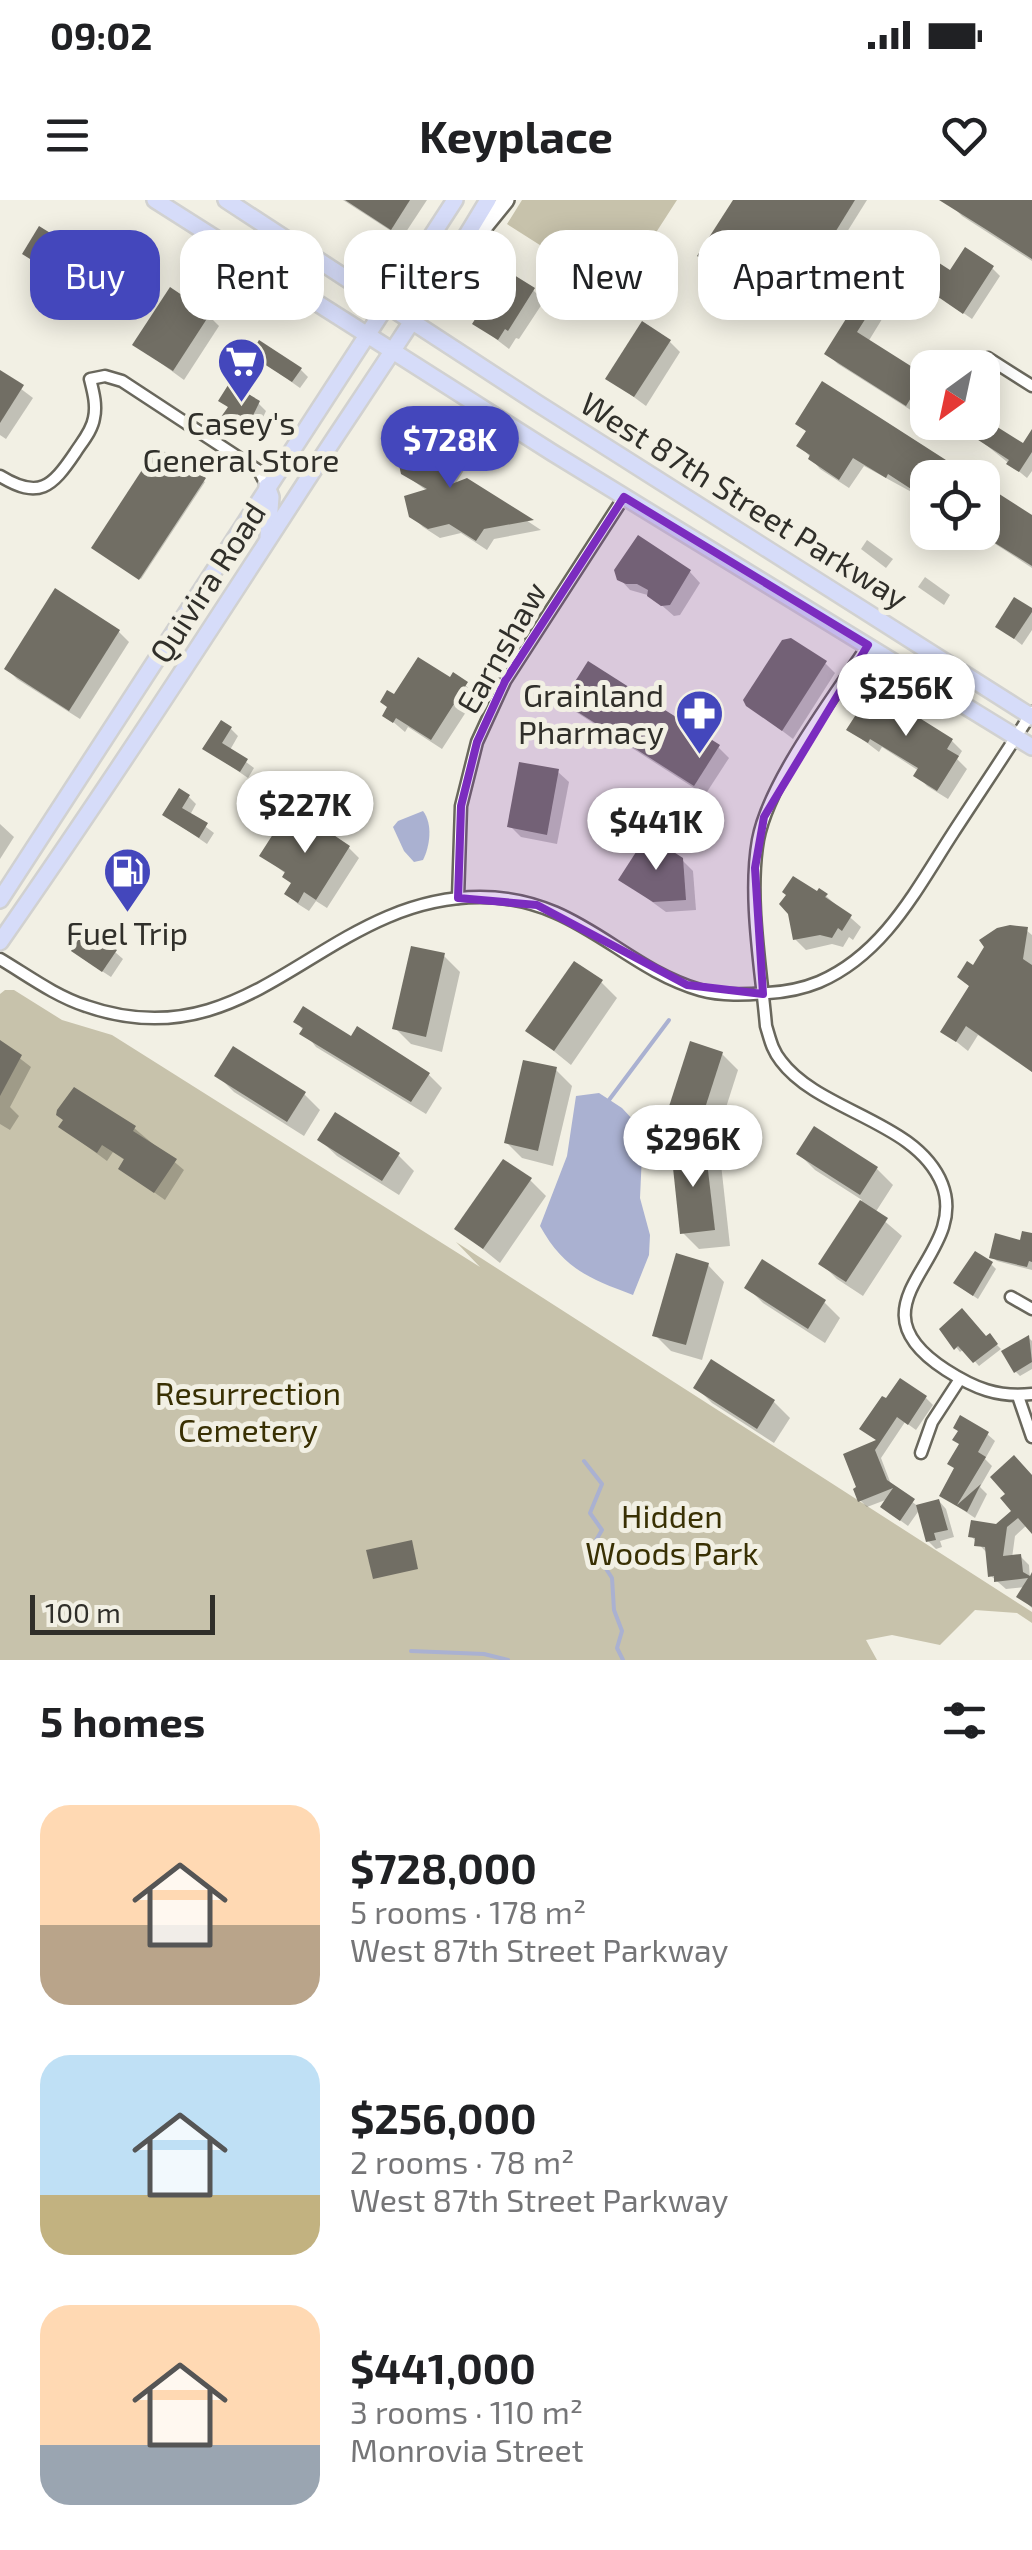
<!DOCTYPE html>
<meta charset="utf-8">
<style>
:root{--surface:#fff;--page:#f6f6f6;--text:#202124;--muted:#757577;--accent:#4447bc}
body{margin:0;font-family:"Exo 2",sans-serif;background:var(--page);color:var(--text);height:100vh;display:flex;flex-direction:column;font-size:38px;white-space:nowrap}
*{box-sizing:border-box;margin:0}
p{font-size:32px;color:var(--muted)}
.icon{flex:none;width:55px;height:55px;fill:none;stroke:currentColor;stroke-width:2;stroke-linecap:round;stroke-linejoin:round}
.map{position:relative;height:1460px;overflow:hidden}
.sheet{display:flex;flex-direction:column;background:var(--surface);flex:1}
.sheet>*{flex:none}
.top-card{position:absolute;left:30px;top:30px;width:972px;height:90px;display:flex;gap:20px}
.needle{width:65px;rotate:213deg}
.tools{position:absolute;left:910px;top:150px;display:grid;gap:20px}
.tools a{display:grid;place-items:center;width:90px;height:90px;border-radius:20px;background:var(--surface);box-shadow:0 5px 25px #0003;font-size:50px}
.scale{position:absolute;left:30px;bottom:25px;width:185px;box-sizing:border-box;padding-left:10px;border:5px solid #302f2a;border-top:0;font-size:28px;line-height:35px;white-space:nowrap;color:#302f2a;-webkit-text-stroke:8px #f2f0e4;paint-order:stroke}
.price{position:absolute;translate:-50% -85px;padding:0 22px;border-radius:35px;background:#fff;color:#222;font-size:32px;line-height:65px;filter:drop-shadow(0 2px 5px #0008)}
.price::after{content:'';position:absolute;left:50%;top:60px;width:30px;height:22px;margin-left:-15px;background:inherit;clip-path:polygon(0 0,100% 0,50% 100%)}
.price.on{background:var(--accent);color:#fff}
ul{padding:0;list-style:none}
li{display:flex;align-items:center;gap:30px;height:250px;padding:0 40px}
li span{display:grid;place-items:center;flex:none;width:280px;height:200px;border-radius:30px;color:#555}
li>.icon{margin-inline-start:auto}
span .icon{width:120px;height:120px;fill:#fffc;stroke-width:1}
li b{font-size:42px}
h2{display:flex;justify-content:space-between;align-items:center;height:120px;padding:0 40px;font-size:42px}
.pill{padding:0 35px;border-radius:30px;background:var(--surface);box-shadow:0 5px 25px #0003;font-size:35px;line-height:90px}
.pill.on{background:var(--accent);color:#fff}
.status{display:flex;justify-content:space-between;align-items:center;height:70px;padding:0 50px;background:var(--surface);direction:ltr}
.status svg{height:28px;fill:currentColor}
header{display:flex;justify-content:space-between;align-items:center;height:130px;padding:0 40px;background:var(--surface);font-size:45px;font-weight:700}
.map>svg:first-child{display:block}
</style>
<div class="status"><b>09:02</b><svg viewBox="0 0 49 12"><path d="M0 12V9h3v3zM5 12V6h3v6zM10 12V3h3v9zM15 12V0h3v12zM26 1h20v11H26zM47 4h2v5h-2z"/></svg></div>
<header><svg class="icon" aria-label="menu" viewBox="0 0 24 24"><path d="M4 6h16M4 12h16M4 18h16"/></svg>Keyplace<svg class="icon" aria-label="heart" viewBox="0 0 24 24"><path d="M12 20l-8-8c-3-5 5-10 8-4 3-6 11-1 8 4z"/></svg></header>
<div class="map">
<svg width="1032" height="1460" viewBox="0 0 1032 1460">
<rect width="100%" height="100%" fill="#f2f0e4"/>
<g fill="#c7c2ab">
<path d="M522,0H677L646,48L652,53L625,93L615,87L612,91L507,24Z"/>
<path d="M5,790H14L62,820L112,835L480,1067L456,1042L1032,1412V1423L1017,1413L975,1410L940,1445L892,1435L866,1440L877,1460H0V794Z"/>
</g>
<g fill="#aab1d1">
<path d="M423,611C433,624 430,646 423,660L414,662L404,651L393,627L398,621Z"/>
<path d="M599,893L622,908L635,922L642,954L640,998L650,1035L649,1055L633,1095C588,1078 564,1069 540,1026L567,956L576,896Z"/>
</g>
<g fill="#0003">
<path d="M343,0H427L402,38Z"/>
<path d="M736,0H867L794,117L701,56Z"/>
<path d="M955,0H1032V61L962,16L952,6Z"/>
<path d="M25,53L130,85L140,96L125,120L35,64Z"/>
<path d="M896,66L951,74L992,68L1000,76L972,119Z"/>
<path d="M533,90L544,101L519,139L516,138L509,149L475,123Z"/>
<path d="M876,101L887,111L868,142L928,181V198L917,214L838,164L827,154Z"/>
<path d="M209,116L219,126L184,180L136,145Z"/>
<path d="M670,142L680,152L646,206L608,178Z"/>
<path d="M253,155L300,169L308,177L300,188Z"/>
<path d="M0,173L33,198L6,239L0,235Z"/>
<path d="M243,188L266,211L253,238L224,217L230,209L221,200Z"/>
<path d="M798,223L928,278V301L864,266L849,288L820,269L800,245L807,232Z"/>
<path d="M975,236L1024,247L1032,245V271L1027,278Z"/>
<path d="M454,246L468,264L454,286L467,281L541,330L494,339L487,350L461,333L440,338L423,327L412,316L427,291L403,273Z"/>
<path d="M158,250L205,282L141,379L94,348Z"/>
<path d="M1032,318V368L977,332H982Z"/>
<path d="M867,340L893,359L886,368L861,349Z"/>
<path d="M690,372L700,383L680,415L674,416L651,396L630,390L619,378Z"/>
<path d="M925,377L950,395L944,405L918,387Z"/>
<path d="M56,392L119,432L129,442L80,519L17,479L7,469Z"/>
<path d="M1032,411V430L1022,445L998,426Z"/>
<path d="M825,463L835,473L793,539L748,505Z"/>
<path d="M589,465L718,547L729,558L705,595L576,512L566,502Z"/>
<path d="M454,476L477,495L442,549L408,527L405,532L385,515L395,498L450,481Z"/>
<path d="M880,510L952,541L962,551L957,559L967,569L948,599L927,586L917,575L919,571L882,547L879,552L850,530Z"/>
<path d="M231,529L238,536L230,550L254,568L248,578L206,549Z"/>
<path d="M558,572L569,582L557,644L521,637L510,626Z"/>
<path d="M189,597L196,604L190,615L214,633L207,644L165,615Z"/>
<path d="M0,624L14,637L0,659Z"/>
<path d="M298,629L349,648L359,658L327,708L316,701L309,711L298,704L287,694L293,685L286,674L262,655Z"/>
<path d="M682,660L693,671L696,710L666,712L622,680Z"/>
<path d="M817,695L826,696L861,727L853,740L849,737L843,747L832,744L806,750L795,739Z"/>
<path d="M1026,730L1032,735V872L978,835L968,851L943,831L971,788L960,777Z"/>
<path d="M115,752L123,759L111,777L82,758Z"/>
<path d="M444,756L460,772L442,852L411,844L395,828Z"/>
<path d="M601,782L617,798L571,865L529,831Z"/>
<path d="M296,821L352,840L428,874L442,888L426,914L316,847Z"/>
<path d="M0,843L31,867L10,907L19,916L10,930L0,924Z"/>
<path d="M722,854L738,870L713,948L683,938L667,922Z"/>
<path d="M556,870L572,886L553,966L522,958L506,942Z"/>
<path d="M218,876L304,894L320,910L304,936L234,892Z"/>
<path d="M61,927L134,928L184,970L165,1000L121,969L126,961L113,952L107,961Z"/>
<path d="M320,940L398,955L414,971L399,995L337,956Z"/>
<path d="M705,948L721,964L730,1046L699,1049L683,1033Z"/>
<path d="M799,954L877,969L893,985L875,1013L902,1036L863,1096L837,1079L821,1063L862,1000L815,970Z"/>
<path d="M530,980L546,996L500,1063L458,1029Z"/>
<path d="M1032,1037V1070L997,1061L992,1057Z"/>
<path d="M991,1064L996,1069L978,1099L960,1087Z"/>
<path d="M708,1065L724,1082L702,1160L671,1151L655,1135Z"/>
<path d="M747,1087L824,1102L840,1118L825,1143L763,1103Z"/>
<path d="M942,1129L987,1139L989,1137L1001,1149L979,1166L964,1149L960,1152Z"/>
<path d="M1029,1138L1032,1141V1169L1020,1176L1016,1172Z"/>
<path d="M696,1187L774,1202L790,1218L774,1243L712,1203Z"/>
<path d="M926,1198L933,1205L916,1230L905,1222L881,1258L892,1287L919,1307L939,1301L946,1309L954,1337L940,1341L942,1347L936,1349L928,1341L920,1309L908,1326L890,1313L888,1299L867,1307L860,1300V1289L846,1255L879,1242L863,1229Z"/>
<path d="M987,1234L995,1241L985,1259L992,1266L980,1287L987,1294L975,1318L942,1296L956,1270L961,1245Z"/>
<path d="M1032,1277V1330L1027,1325L1015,1336L1012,1358L1021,1357L1029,1365L1032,1408L1020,1397L1025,1387L1006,1389L991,1376L988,1354L971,1336L997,1326L1015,1311Z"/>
</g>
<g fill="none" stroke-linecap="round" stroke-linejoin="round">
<g stroke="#aab1d1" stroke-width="4">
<path d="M609,900L669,820"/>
<path d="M584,1261L602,1284L590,1313L602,1330L592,1347L612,1378L614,1410L622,1431L617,1448L623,1460"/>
<path d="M411,1451L484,1454L508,1460"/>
</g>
</g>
<g fill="#716e64">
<path d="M345,0H410L391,30Z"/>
<path d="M733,0H855L786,112L697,56Z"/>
<path d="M939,0H1032V59L987,30Z"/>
<path d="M39,26L131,83L114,111L22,54Z"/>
<path d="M908,43L950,70L965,47L994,66L963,114L893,66Z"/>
<path d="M506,70L535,88L508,131L505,129L498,140L472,124Z"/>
<path d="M170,87L210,114L173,171L132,145Z"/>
<path d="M864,90L878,99L857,132L925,175L906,206L824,154Z"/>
<path d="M642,121L671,140L634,197L605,179Z"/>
<path d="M259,140L302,168L292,182L250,155Z"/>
<path d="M0,170L24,185L0,223Z"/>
<path d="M822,181L879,217L974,278H928V300L888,274L886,278L853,258L839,280L808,259L810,255L796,246L806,231L795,224Z"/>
<path d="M230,182L244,186L245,192L260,201L245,232L221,217L228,207L218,201Z"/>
<path d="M983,218L1023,243L1032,229V252L1019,272L1006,264L1009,260L972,236Z"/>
<path d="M428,227L455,245L459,252L447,270L449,285L467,278L534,320L484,329L476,341L449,324L428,329L409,317L404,296L427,289L401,274L399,265L422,228Z"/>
<path d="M157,247L206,278L139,380L91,348Z"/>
<path d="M982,283L1032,315V366L982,335Z"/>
<path d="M638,335L691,370L670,405L661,406L647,396L648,390L637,384H626L617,380L614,370Z"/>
<path d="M55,388L120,430L69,511L4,469Z"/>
<path d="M1014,397L1032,408V412L1014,439L995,427Z"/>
<path d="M791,438L827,461L782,531L746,506L743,500L782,440Z"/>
<path d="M418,457L450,477L453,472L468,482L431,540L396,518L393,523L382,516L387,507L380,502L387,490L394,494Z"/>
<path d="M588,461L720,545L694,586L562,502Z"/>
<path d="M886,497L953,539L947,549L959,556L937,591L913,576L918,568L870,539L868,543L846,530L866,499L879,507Z"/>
<path d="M221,520L232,527L222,543L248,559L240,572L202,549Z"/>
<path d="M519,562L559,569L547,635L507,627Z"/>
<path d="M179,588L190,595L182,608L208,623L199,638L162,615Z"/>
<path d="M304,615L350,646L316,700L304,692L298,703L284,694L291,683L282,677L285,672L259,656L284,617L297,626Z"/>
<path d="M647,635L683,658L686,700L653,702L618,680Z"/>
<path d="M793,676L817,691L819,688L828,694L825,697L852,715L842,731L838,728L832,738L820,735L793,740L788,714L779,704L786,695L782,692Z"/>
<path d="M1010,725L1028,727L1023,759L1032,765V872L966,826L956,842L940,832L969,786L957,777L967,761L973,765L984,747L979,740L997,728Z"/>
<path d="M85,729L117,750L102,772L71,751Z"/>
<path d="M411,746L445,753L426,837L392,829Z"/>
<path d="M574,761L603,780L554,851L525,831Z"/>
<path d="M303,806L351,836L357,826L430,873L411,902L299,834L303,828L293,822Z"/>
<path d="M0,840L22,855L0,896Z"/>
<path d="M690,841L723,852L697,933L664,922Z"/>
<path d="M233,846L306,892L287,922L214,876Z"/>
<path d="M523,860L557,867L538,951L504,943Z"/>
<path d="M74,887L136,926L133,931L177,959L154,993L118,969L124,959L102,945L97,953L58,927L63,920L56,915L57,910Z"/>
<path d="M335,912L400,953L382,981L317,940Z"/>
<path d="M814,926L878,967L860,995L796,954Z"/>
<path d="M705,945L715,1030L680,1034L671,949Z"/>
<path d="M503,959L532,978L483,1049L454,1029Z"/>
<path d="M860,1000L888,1018L846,1082L818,1064Z"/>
<path d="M1022,1031L1032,1033V1062L1029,1061L1027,1067L989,1058L995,1033L1020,1040Z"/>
<path d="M975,1051L993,1062L973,1096L953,1083Z"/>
<path d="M676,1053L709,1063L686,1145L652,1136Z"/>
<path d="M762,1059L826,1100L808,1129L744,1088Z"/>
<path d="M962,1108L986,1136L990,1133L998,1144L973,1163L958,1146L954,1150L939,1129Z"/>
<path d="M1029,1135L1032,1162L1014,1173L1001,1151Z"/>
<path d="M711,1159L775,1200L757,1229L693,1188Z"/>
<path d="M900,1178L927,1196L908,1225L897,1217L875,1250L887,1280L915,1299L900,1321L880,1307L893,1288L858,1302L853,1289L856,1287L843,1254L876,1240L859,1229L882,1196L886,1198Z"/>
<path d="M960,1215L989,1232L978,1252L986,1257L957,1305L981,1284L967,1312L939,1296L954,1268L947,1264L959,1244L952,1240L958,1231L953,1228Z"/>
<path d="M1014,1255L1032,1275V1334L1018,1318L1007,1327L1003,1356L1021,1354L1023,1372L1030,1376L1032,1372V1407L1016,1397L1028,1378L994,1382V1376L988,1377L985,1347L974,1346L975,1338L968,1337L971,1320L996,1324L1011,1311L1000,1298L1005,1294L990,1277Z"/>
<path d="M939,1299L948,1330L934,1333L936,1340L926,1342L916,1305Z"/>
<path d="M412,1340L418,1369L373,1379L366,1350Z"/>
</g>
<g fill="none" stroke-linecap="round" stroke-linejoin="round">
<defs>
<g id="street">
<path d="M988,158L1032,186"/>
<path d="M0,276C39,300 52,287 75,253C82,242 92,231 94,218C97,205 93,191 90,179L105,176L122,181L259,271L267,286"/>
<path d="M868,445C834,497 769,581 758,640C748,697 761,768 766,826C770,839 772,850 781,861C819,912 917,921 942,984C971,1058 842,1103 946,1170C974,1188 998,1198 1032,1194"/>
<path d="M458,698L461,606L477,542L505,481L624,297"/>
<path d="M0,759C27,775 55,796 86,806C253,864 323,697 480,697C578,697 619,766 700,790C722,796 745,795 768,793C786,792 802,789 819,782C884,754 916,690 953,633C979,593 1006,553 1032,512"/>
<path d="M1011,1097L1032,1109"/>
<path d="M1018,1196L1032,1237"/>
<path d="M921,1253L932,1222L960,1179"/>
</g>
<path id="secondary" d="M454,64L506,0"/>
<g id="primary">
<path d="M155,0L553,253L1032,547"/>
<path d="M226,0L537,203L1032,517"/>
<path d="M267,286L271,297L268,337"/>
<path d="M0,700L455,0"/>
<path d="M0,742C106,590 206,436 307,280C368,187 431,96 488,0"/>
</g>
</defs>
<use href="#street" stroke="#69675c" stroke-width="15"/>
<use href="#secondary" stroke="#69675c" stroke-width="20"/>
<use href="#primary" stroke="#d1d1d0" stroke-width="20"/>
<use href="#street" stroke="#fff" stroke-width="10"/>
<use href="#secondary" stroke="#fff" stroke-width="15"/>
<use href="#primary" stroke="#d6dcf9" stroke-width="15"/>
</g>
<path fill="#7b2cbf" fill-opacity="0.2" stroke="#7b2cbf" stroke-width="8" stroke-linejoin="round" d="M624,297L868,445L764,617L755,668L763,794L687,785L537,705L458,698L461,606L477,542L505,481Z"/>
<defs>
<symbol id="supermarket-pin" viewBox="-11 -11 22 30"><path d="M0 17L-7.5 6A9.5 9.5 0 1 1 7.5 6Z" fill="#4447bc" stroke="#f2f0e4"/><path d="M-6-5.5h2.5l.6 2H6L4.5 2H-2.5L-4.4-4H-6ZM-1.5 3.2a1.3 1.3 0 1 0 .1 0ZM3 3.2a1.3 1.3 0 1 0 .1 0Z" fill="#fff"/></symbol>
<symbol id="pharmacy-pin" viewBox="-11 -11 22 30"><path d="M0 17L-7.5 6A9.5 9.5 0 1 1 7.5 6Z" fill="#4447bc" stroke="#f2f0e4"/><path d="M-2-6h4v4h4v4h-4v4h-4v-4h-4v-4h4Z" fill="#fff"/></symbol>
<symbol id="fuel-pin" viewBox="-11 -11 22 30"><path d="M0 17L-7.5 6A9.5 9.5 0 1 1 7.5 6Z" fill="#4447bc" stroke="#f2f0e4"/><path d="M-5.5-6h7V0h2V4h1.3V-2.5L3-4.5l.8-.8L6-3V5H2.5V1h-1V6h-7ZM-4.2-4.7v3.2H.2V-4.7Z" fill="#fff"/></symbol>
</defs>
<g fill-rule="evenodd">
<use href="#supermarket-pin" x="214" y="134" width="55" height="75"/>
<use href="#pharmacy-pin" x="672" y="486" width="55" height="75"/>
<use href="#fuel-pin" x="100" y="644" width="55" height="75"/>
</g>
<g text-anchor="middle" stroke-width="10" stroke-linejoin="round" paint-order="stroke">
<g font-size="32" fill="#302f2a" stroke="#f2f0e4">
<text x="241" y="235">Casey's<tspan x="241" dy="37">General Store</tspan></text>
<text x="664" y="507" text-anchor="end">Grainland<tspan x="664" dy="37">Pharmacy</tspan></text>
<text x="127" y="745">Fuel Trip</text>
</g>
<g font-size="32" fill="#302f2a" stroke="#f2f0e4">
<text transform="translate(744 301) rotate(32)" y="11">West 87th Street Parkway</text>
<text transform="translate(208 383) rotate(-57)" y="11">Quivira Road</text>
<text transform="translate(502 448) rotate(-60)" y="11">Earnshaw</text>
</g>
<g font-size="32" fill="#393003" stroke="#f2f0e4">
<text x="248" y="1205">Resurrection<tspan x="248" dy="37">Cemetery</tspan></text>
<text x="672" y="1328">Hidden<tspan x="672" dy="37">Woods Park</tspan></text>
</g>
</g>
</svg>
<div class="tools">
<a><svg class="needle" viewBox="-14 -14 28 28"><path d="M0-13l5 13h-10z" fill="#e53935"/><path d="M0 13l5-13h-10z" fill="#757577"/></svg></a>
<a><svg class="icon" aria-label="locate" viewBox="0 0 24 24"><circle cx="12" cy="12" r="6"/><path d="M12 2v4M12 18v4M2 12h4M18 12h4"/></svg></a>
</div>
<div class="scale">100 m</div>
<b class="price on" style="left:450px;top:291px">$728K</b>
<b class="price" style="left:906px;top:539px">$256K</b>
<b class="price" style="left:305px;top:656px">$227K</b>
<b class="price" style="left:656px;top:673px">$441K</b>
<b class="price" style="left:693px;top:990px">$296K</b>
<div class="top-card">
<a class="pill on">Buy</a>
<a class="pill">Rent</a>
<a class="pill">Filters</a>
<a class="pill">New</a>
<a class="pill">Apartment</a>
</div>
</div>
<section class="sheet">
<h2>5 homes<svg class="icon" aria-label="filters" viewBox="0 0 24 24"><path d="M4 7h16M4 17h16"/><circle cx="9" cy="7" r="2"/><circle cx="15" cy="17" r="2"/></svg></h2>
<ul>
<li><span style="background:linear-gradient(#ffd9b3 60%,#b9a48a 0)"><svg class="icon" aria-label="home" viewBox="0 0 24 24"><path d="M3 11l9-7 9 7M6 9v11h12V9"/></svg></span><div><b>$728,000</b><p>5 rooms · 178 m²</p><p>West 87th Street Parkway</p></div></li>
<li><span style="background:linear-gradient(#bfe0f5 70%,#c2b280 0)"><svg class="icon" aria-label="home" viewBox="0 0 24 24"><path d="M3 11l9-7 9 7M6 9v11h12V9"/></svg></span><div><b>$256,000</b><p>2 rooms · 78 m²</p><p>West 87th Street Parkway</p></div></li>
<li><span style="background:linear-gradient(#ffd9b3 70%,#9aa5b1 0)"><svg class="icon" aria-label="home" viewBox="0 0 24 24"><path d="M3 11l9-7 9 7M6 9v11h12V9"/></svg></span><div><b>$441,000</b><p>3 rooms · 110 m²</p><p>Monrovia Street</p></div></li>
</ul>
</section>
